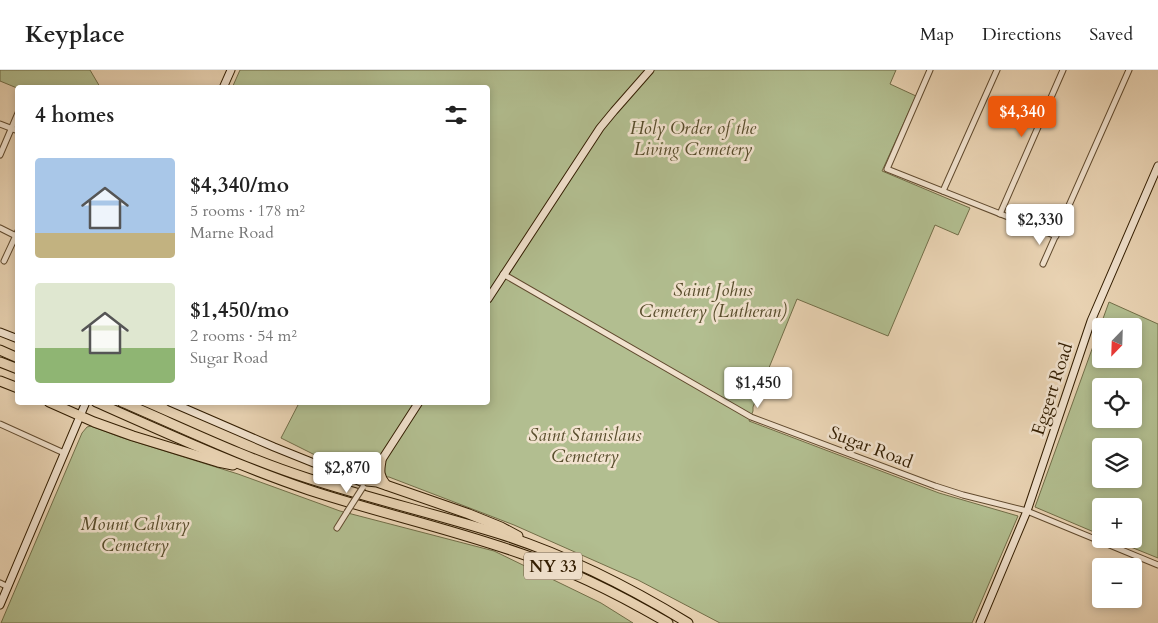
<!DOCTYPE html>
<meta charset="utf-8">
<style>
:root{--surface:#fff;--page:#f2f2f2;--text:#222;--muted:#767676;--line:#e0e0e0;--accent:#ea580c}
body{margin:0;font-family:Cardo,serif;background:var(--page);color:var(--text);height:100vh;display:flex;flex-direction:column;font-size:19px;white-space:nowrap}
*{box-sizing:border-box;margin:0}
p{font-size:16px;color:var(--muted)}
.icon{flex:none;width:28px;height:28px;fill:none;stroke:currentColor;stroke-width:2;stroke-linecap:round;stroke-linejoin:round}
.map{position:relative;flex:1;overflow:hidden}
.sheet{position:absolute;left:15px;top:15px;width:475px;height:320px;display:flex;flex-direction:column;background:var(--surface);border-radius:5px;box-shadow:0 2px 8px #0003}
.sheet>*{flex:none}
.needle{width:32px;rotate:203deg}
.fabs{position:absolute;left:1092px;top:248px;display:grid;gap:10px}
.fabs a{display:grid;place-items:center;width:50px;height:50px;border-radius:5px;background:var(--surface);box-shadow:0 2px 8px #0003;font-size:25px}
.price{position:absolute;translate:-50% -42px;padding:0 11px;border-radius:5px;background:#fff;color:#222;font-size:16px;line-height:32px;filter:drop-shadow(0 1px 2px #0008)}
.price::after{content:'';position:absolute;left:50%;top:30px;width:15px;height:11px;margin-left:-8px;background:inherit;clip-path:polygon(0 0,100% 0,50% 100%)}
.price.on{background:var(--accent);color:#fff}
ul{padding:0;list-style:none}
li{display:flex;align-items:center;gap:15px;height:125px;padding:0 20px}
li span{display:grid;place-items:center;flex:none;width:140px;height:100px;border-radius:5px;color:#555}
li>.icon{margin-inline-start:auto}
span .icon{width:60px;height:60px;fill:#fffc;stroke-width:1}
li b{font-size:21px}
h2{display:flex;justify-content:space-between;align-items:center;height:60px;padding:0 20px;font-size:21px}
header{display:flex;align-items:center;gap:30px;box-sizing:border-box;height:70px;padding:0 25px;background:var(--surface);border-bottom:1px solid var(--line)}
header strong{font-size:24px}
nav{display:flex;gap:28px;margin-inline-start:auto;font-size:18px}
.map>svg:first-child{display:block}
</style>
<header>
<strong>Keyplace</strong>
<nav><a>Map</a><a>Directions</a><a>Saved</a></nav>
</header>
<div class="map">
<svg width="1158" height="553" viewBox="0 0 1158 553">
<rect width="100%" height="100%" fill="#e9d3b3"/>
<filter id="stains"><feTurbulence type="fractalNoise" baseFrequency=".004" numOctaves="4"/><feColorMatrix values="0 0 0 0 .2 0 0 0 0 .09 0 0 0 0 .02 0 0 0 .5 -.17"/></filter>
<radialGradient id="worn" r=".72"><stop offset=".6" stop-color="#630" stop-opacity="0"/><stop offset="1" stop-color="#630" stop-opacity=".3"/></radialGradient>
<g fill="#b2be90" stroke="#726e48" fill-rule="evenodd">
<path d="M0,0H90L100,17L18,18H17L0,11Z"/>
<path d="M240,0H896L890,14L916,26L882,101L970,138L958,165L935,155L888,266L797,229L753,337V341L749,351L939,423L1018,446L972,553H720L638,510L514,455L389,407L357,406L281,368L299,333L488,332V18H232Z"/>
<path d="M1109,232L1158,254V488L1111,469H1134V436H1101V465L1035,437ZM1101,256H1134V289H1101ZM1101,316H1134V349H1101ZM1101,376H1134V409H1101Z"/>
<path d="M91,356L120,367L238,404L340,441L494,481L601,533L633,553H1L82,363L87,357Z"/>
</g>
<g fill="none" stroke-linecap="round" stroke-linejoin="round">
<defs>
<g id="street">
<path d="M930,0L887,99L1056,166"/>
<path d="M0,54L18,61"/>
<path d="M0,85L18,43"/>
<path d="M943,121L997,0"/>
<path d="M1000,144L1063,0"/>
<path d="M0,158L18,167"/>
<path d="M4,191L18,161"/>
<path d="M1043,194L1129,0"/>
<path d="M503,204L751,347L935,416L963,425L1027,441L1158,495"/>
<path d="M0,354L64,383"/>
<path d="M337,458L347,442"/>
<path d="M0,513L8,517"/>
</g>
<g id="secondary">
<path d="M223,18L231,0"/>
<path d="M488,229L600,58L614,41L650,0"/>
<path d="M0,262L18,269"/>
<path d="M170,332L274,377L361,412L367,411L370,408L419,332"/>
<path d="M0,535L86,332"/>
<path d="M980,553L1027,441L1091,251L1158,96"/>
</g>
<g id="highway">
<path d="M0,280L18,288"/>
<path d="M0,292L18,299"/>
<path d="M0,311L18,318"/>
<path d="M49,332L94,352L133,366L218,392L233,395"/>
<path d="M96,332C166,363 236,395 309,420C379,443 452,459 522,484C573,501 622,526 668,553"/>
<path d="M122,332C183,358 244,388 307,408C371,429 436,444 500,464C566,485 629,517 688,553"/>
<path d="M381,391C379,401 379,407 386,415"/>
<path d="M367,411L377,412L469,444L501,457L518,466"/>
</g>
</defs>
<use href="#street" stroke="#604a2e" stroke-width="7"/>
<use href="#secondary" stroke="#321d01" stroke-width="9"/>
<use href="#highway" stroke="#321d01" stroke-width="11"/>
<use href="#street" stroke="#f1e2ce" stroke-width="5"/>
<use href="#secondary" stroke="#f1e2ce" stroke-width="7"/>
<use href="#highway" stroke="#e9d3b3" stroke-width="9"/>
<defs>
<path id="street-bridge" d="M347,442L363,417"/>
</defs>
<use href="#street-bridge" stroke="#604a2e" stroke-width="7" stroke-linecap="butt"/>
<use href="#street-bridge" stroke="#f1e2ce" stroke-width="5"/>
</g>
<g text-anchor="middle" stroke-width="5" stroke-linejoin="round" paint-order="stroke">
<rect fill="#f1e2ce" stroke="#6b583e" stroke-width="1" x="524" y="482.5" width="58" height="27" rx="4"/>
<g font-size="16" font-weight="bold" fill="#321d01">
<text x="553" y="502">NY 33</text>
</g>
<g font-size="18" font-style="italic" fill="#584d2c" stroke="#f1e2ce">
<text x="693" y="64">Holy Order of the<tspan x="693" dy="21">Living Cemetery</tspan></text>
<text x="713" y="226">Saint Johns<tspan x="713" dy="21">Cemetery (Lutheran)</tspan></text>
<text x="585" y="371">Saint Stanislaus<tspan x="585" dy="21">Cemetery</tspan></text>
<text x="135" y="460">Mount Calvary<tspan x="135" dy="21">Cemetery</tspan></text>
</g>
<g font-size="18" fill="#321d01" stroke="#f1e2ce">
<text transform="translate(1052 319) rotate(-72)" y="6">Eggert Road</text>
<text transform="translate(871 377) rotate(21)" y="6">Sugar Road</text>
</g>
</g>
<rect width="100%" height="100%" filter="url(#stains)"/>
<rect width="100%" height="100%" fill="url(#worn)"/>
</svg>
<div class="fabs">
<a><svg class="needle" viewBox="-14 -14 28 28"><path d="M0-13l5 13h-10z" fill="#e53935"/><path d="M0 13l5-13h-10z" fill="#767676"/></svg></a>
<a><svg class="icon" aria-label="locate" viewBox="0 0 24 24"><circle cx="12" cy="12" r="6"/><path d="M12 2v4M12 18v4M2 12h4M18 12h4"/></svg></a>
<a><svg class="icon" aria-label="layers" viewBox="0 0 24 24"><path d="M12 4l9 5-9 5-9-5zM3 14l9 5 9-5"/></svg></a>
<a>+</a>
<a>−</a>
</div>
<b class="price on" style="left:1022px;top:68px">$4,340</b>
<b class="price" style="left:1040px;top:176px">$2,330</b>
<b class="price" style="left:758px;top:339px">$1,450</b>
<b class="price" style="left:347px;top:424px">$2,870</b>
<section class="sheet">
<h2>4 homes<svg class="icon" aria-label="filters" viewBox="0 0 24 24"><path d="M4 7h16M4 17h16"/><circle cx="9" cy="7" r="2"/><circle cx="15" cy="17" r="2"/></svg></h2>
<ul>
<li><span style="background:linear-gradient(#a9c7e8 75%,#c2b280 0)"><svg class="icon" aria-label="home" viewBox="0 0 24 24"><path d="M3 11l9-7 9 7M6 9v11h12V9"/></svg></span><div><b>$4,340/mo</b><p>5 rooms · 178 m²</p><p>Marne Road</p></div></li>
<li><span style="background:linear-gradient(#dfe7d0 65%,#8fb573 0)"><svg class="icon" aria-label="home" viewBox="0 0 24 24"><path d="M3 11l9-7 9 7M6 9v11h12V9"/></svg></span><div><b>$1,450/mo</b><p>2 rooms · 54 m²</p><p>Sugar Road</p></div></li>
</ul>
</section>
</div>
